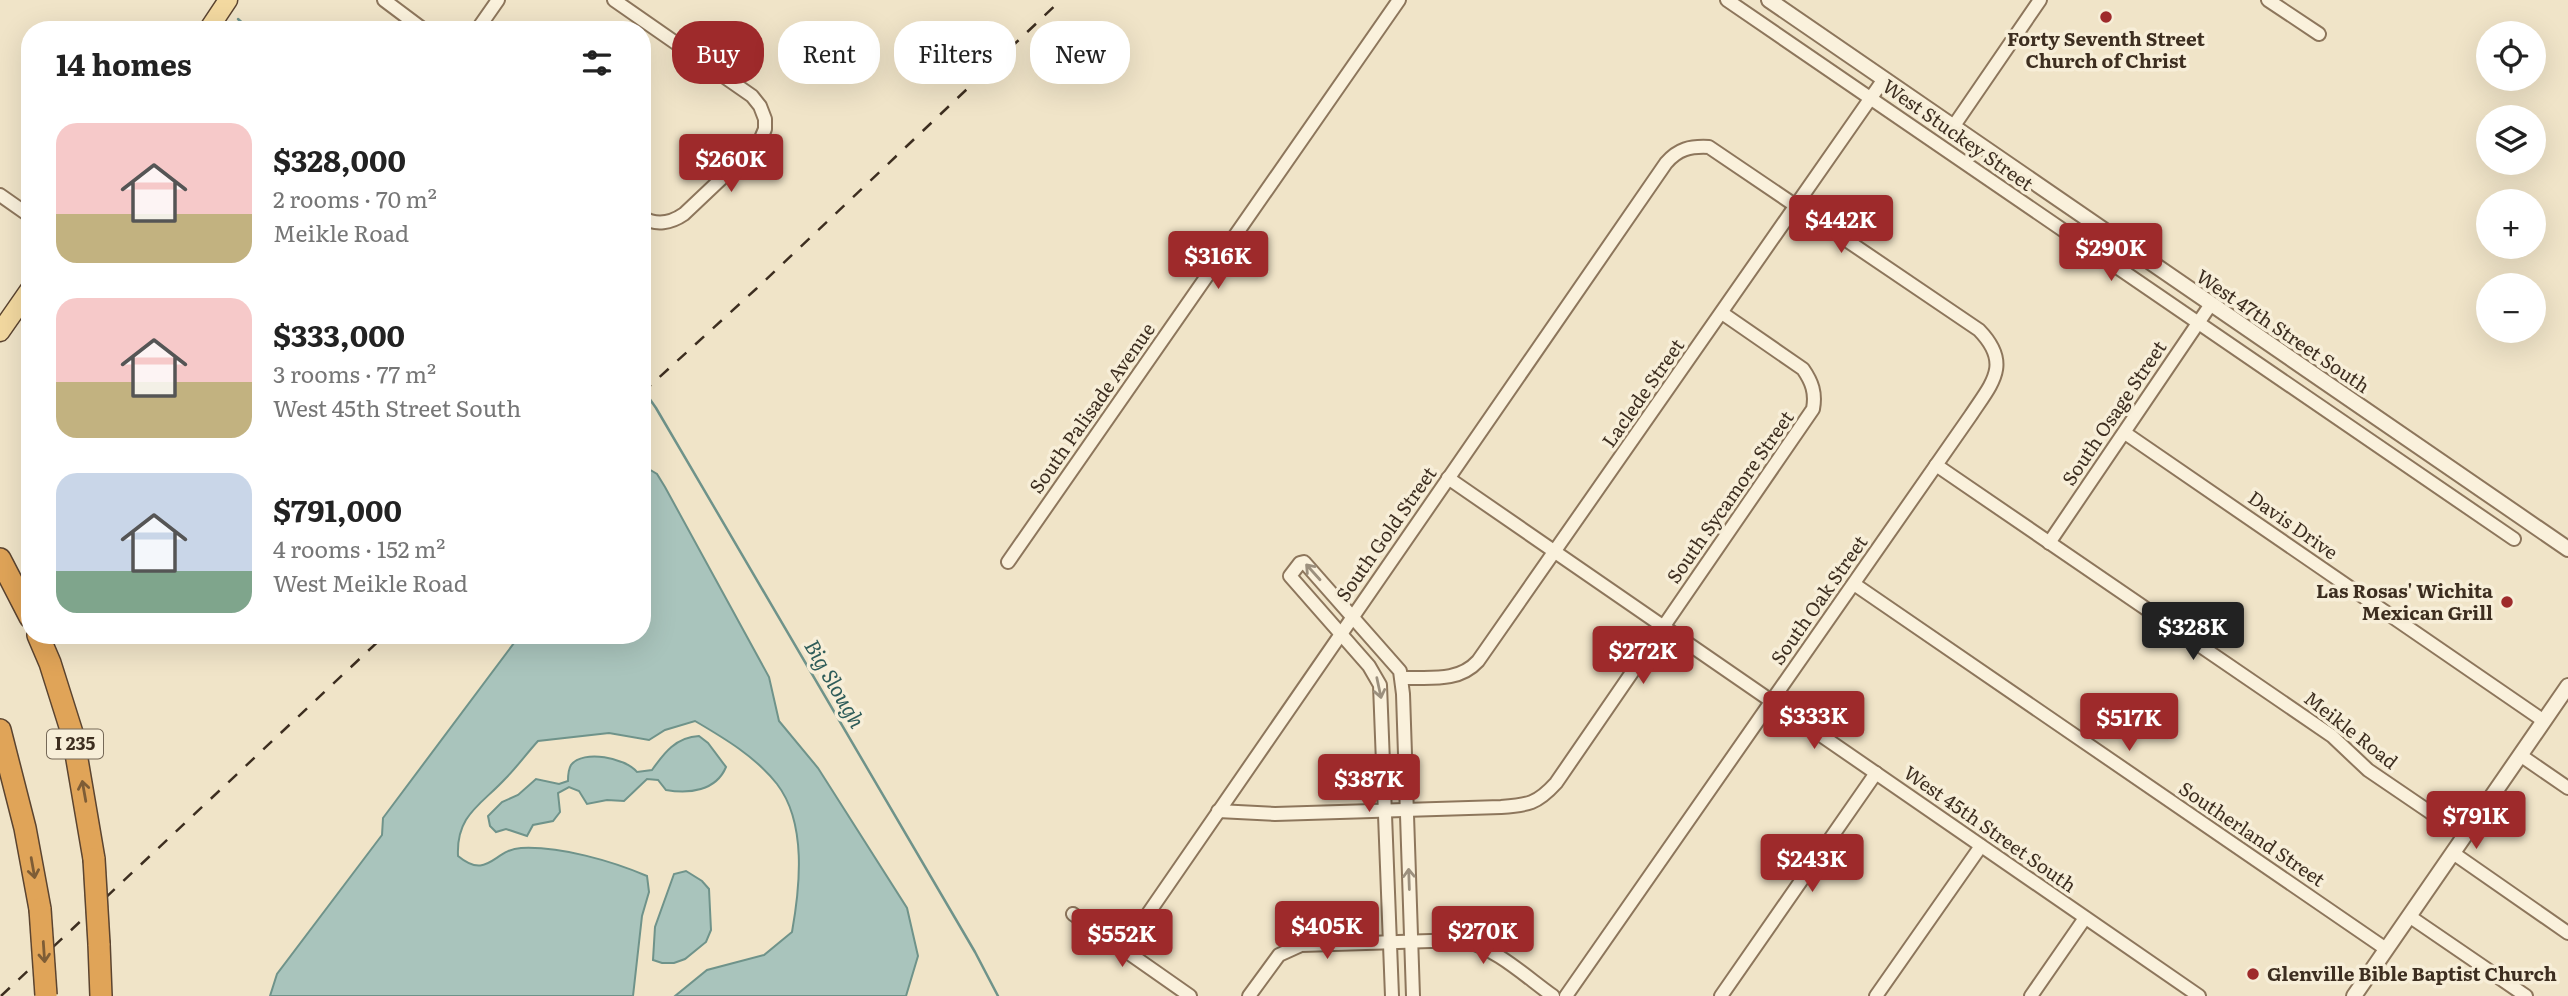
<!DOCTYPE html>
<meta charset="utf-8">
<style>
:root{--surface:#fff;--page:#f2f2f2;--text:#222;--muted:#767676;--accent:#9e2a2b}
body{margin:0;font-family:Literata,serif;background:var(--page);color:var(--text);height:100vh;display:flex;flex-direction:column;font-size:26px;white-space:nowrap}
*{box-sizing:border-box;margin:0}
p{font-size:23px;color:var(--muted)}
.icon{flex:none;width:38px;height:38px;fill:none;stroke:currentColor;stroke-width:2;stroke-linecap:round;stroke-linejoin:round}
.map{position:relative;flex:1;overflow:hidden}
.panel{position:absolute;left:21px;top:21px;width:630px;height:623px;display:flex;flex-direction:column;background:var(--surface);border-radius:28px;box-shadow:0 7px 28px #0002}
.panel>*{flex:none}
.hud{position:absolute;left:672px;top:21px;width:665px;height:63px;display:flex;gap:14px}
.tools{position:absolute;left:2476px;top:21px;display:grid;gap:14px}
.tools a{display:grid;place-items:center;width:70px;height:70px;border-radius:50%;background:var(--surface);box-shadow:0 7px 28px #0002;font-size:35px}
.price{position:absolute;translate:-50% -60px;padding:0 16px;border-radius:7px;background:var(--accent);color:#fff;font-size:23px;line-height:46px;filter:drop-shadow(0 2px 4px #0008)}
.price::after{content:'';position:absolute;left:50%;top:42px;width:21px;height:16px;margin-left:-10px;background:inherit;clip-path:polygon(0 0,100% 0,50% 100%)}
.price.on{background:#222;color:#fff}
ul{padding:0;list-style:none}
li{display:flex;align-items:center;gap:21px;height:175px;padding:0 35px}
li span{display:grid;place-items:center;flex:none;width:196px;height:140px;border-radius:21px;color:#555}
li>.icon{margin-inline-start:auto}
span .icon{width:84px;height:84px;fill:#fffc;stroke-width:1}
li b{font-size:30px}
h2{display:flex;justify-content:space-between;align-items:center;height:84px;padding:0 35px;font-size:30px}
.tag{padding:0 24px;border-radius:28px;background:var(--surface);box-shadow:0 7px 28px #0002;font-size:24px;line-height:63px}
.tag.on{background:var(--accent);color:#fff}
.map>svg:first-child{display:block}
</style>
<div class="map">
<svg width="2568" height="996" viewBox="0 0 2568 996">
<rect width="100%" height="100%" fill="#f0e4c8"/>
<g fill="#a9c4bc" stroke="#6f938a" stroke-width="2">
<path d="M642,465L657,474L665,487L769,677L779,721L818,768L907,908L918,956L906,996H675L707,970L764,955L792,932C800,887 807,823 777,784C756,757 724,738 695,721L665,730L649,740L609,733L538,741C527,753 517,767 505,779C481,805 456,815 458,856C488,881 494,849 521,848C560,846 612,861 647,876L649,892L642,916L633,996H270L277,974L382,835L383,818L520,635H642Z"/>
<path d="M699,736L708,743L726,767C716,791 689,794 666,790L658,780L647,779L624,801L607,800L587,804L579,791L569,787L558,793L560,812L553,821L533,825L527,836L506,829L496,832L490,826L488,816L502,802L518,795L536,779L559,784L568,781C568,776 568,770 571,765C583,749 626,758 637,772L652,770C664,753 676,737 699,736Z"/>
<path d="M686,871L702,881L709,889L711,930L706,942L685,959L674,963H662L653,960L655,927L674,874Z"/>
</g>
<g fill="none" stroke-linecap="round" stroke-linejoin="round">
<g stroke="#6f938a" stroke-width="2.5">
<path d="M238,19L250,30"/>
<path d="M642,388L656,408L975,952L998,996"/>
</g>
<defs>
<g id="minor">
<path d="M384,0L424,30"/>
<path d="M614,0L752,96L760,106L765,119V129L759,143L684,214C671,223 656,226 642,217"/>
<path d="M1727,0L2514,539"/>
<path d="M2268,0L2319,34"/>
<path d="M477,30L498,0"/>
<path d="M1953,127L2040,0"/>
<path d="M0,195L30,216"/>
<path d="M2125,433L2544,721"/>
<path d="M1936,465L2332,736L2368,770L2465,836"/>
<path d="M1448,478L2199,996"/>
<path d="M2049,543L2211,304"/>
<path d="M1008,562L1399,0"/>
<path d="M1854,584L2386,949"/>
<path d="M1402,678C1428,677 1458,683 1478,661L1884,79"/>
<path d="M2520,755L2568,788"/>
<path d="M1218,811L1275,814L1501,807C1528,805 1537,804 1556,783L1813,409C1816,393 1812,382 1803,369L1722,313"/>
<path d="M2453,853L2568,933"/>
<path d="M1073,914L1190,996"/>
<path d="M2409,916L2526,996"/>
<path d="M1123,950L1666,163C1678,149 1690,146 1709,147L1979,330C2012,364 1992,383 1971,415L1566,996"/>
<path d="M1249,996L1279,955L1301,945L1463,940C1497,949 1525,976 1553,996"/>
<path d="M1392,996L1380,685L1369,666L1290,576L1300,563L1304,562L1400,671L1403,694L1413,996"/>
<path d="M1721,996L1876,773"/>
<path d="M1876,996L1981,846"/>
<path d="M2031,996L2085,918"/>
</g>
<g id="tertiary">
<path d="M1769,0L2568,549"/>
<path d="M2354,996L2568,686"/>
</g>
<g id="primary">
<path d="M208,30L228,0"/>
<path d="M0,332L30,289"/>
</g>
<g id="motorway">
<path d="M0,559L30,617"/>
<path d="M38,635L50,663L73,736L94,859"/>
<path d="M0,730L25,828L40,909"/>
<path d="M99,944L101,996"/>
</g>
</defs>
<use href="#minor" stroke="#8d765c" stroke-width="16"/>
<use href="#tertiary" stroke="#8d765c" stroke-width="18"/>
<use href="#primary" stroke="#5b4430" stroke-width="21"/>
<use href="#motorway" stroke="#5b4430" stroke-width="24"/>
<use href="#minor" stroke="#faf1dc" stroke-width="12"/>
<use href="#tertiary" stroke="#faf1dc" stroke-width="14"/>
<use href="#primary" stroke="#f3d9a0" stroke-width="18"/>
<use href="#motorway" stroke="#e0a458" stroke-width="21"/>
<g stroke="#3d2e20" stroke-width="2.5" stroke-dasharray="12 12" stroke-linecap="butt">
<path d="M642,393L756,289L1061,0"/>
<path d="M1,996L385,635"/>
</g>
<defs>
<g id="motorway-bridge">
<path d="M94,859L99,944"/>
<path d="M40,909L46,995"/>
</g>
</defs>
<use href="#motorway-bridge" stroke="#5b4430" stroke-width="24" stroke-linecap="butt"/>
<use href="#motorway-bridge" stroke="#e0a458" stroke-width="21"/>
</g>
<defs><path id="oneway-shaft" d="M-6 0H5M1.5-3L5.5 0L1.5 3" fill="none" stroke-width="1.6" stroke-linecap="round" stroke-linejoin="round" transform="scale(1.75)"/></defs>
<g stroke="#9c907e">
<use href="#oneway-shaft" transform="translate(1313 572) rotate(-132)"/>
<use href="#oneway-shaft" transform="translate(1379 688) rotate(78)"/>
<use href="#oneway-shaft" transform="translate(1409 879) rotate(-92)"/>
</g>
<g stroke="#7e5d36">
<use href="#oneway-shaft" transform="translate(84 791) rotate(-100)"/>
<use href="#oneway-shaft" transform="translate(33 868) rotate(80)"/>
<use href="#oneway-shaft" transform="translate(44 952) rotate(86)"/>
</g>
<g fill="#9e2a2b" stroke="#f7eed8" stroke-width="2.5">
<circle cx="2106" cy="17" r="7"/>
<circle cx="2507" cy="602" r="7"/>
<circle cx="2253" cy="974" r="7"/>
</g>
<g text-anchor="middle" stroke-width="7" stroke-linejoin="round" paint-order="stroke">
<rect fill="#f7eed8" stroke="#756857" stroke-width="2" x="47" y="729.5" width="56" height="29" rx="5"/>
<g font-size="18" font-weight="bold" fill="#3d2e20">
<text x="75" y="750">I 235</text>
</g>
<g font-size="19" font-weight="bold" fill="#3d2e20" stroke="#f7eed8">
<text x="2106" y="46">Forty Seventh Street<tspan x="2106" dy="22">Church of Christ</tspan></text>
<text x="2493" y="598" text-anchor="end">Las Rosas' Wichita<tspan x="2493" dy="22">Mexican Grill</tspan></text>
<text x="2267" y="981" text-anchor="start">Glenville Bible Baptist Church</text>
</g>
<g font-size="19" fill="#3d2e20" stroke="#f7eed8">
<text transform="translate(1958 135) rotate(35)" y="7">West Stuckey Street</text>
<text transform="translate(2283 331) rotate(34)" y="7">West 47th Street South</text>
<text transform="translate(1643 393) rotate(-55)" y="7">Laclede Street</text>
<text transform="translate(1092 408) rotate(-55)" y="7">South Palisade Avenue</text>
<text transform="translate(2114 413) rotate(-56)" y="7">South Osage Street</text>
<text transform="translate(1730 497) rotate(-55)" y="7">South Sycamore Street</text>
<text transform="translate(2293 525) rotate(35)" y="7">Davis Drive</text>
<text transform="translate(1386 534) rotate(-55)" y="7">South Gold Street</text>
<text transform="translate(1819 600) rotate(-55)" y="7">South Oak Street</text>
<text transform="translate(2351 730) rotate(38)" y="7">Meikle Road</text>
<text transform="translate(1990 829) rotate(35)" y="7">West 45th Street South</text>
<text transform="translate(2252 834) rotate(34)" y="7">Southerland Street</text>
</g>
<g font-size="21" font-style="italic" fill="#2f5d5a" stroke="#f7eed8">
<text transform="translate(834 684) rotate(60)" y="7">Big Slough</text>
</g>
</g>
</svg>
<div class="tools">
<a><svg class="icon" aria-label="locate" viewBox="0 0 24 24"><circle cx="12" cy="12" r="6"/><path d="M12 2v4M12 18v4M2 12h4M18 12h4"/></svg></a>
<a><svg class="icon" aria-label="layers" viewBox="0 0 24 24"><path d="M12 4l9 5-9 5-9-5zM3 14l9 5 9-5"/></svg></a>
<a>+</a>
<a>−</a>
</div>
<b class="price" style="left:731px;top:194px">$260K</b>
<b class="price" style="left:1841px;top:255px">$442K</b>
<b class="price" style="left:2111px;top:283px">$290K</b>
<b class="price" style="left:1218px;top:291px">$316K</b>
<b class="price on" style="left:2193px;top:662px">$328K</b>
<b class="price" style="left:1643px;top:686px">$272K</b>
<b class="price" style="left:1814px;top:751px">$333K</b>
<b class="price" style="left:2129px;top:753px">$517K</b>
<b class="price" style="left:1369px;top:814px">$387K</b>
<b class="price" style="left:2476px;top:851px">$791K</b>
<b class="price" style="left:1812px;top:894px">$243K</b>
<b class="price" style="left:1327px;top:961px">$405K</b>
<b class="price" style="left:1483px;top:966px">$270K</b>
<b class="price" style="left:1122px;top:969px">$552K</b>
<div class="hud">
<a class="tag on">Buy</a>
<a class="tag">Rent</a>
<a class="tag">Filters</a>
<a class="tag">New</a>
</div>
<section class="panel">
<h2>14 homes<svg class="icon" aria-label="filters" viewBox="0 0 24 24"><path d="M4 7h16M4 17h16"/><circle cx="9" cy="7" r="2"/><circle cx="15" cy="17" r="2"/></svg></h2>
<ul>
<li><span style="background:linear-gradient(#f6c9c9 65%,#c2b280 0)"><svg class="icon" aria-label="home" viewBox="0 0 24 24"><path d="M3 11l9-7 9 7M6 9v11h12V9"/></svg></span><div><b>$328,000</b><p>2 rooms · 70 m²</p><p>Meikle Road</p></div></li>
<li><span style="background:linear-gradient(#f6c9c9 60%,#c2b280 0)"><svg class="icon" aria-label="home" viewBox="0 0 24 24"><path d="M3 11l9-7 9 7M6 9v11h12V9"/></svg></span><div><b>$333,000</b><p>3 rooms · 77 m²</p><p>West 45th Street South</p></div></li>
<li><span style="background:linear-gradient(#c9d6e8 70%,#7fa58c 0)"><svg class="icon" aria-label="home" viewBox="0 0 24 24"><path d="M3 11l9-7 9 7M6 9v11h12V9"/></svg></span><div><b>$791,000</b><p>4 rooms · 152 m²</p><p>West Meikle Road</p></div></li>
</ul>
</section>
</div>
